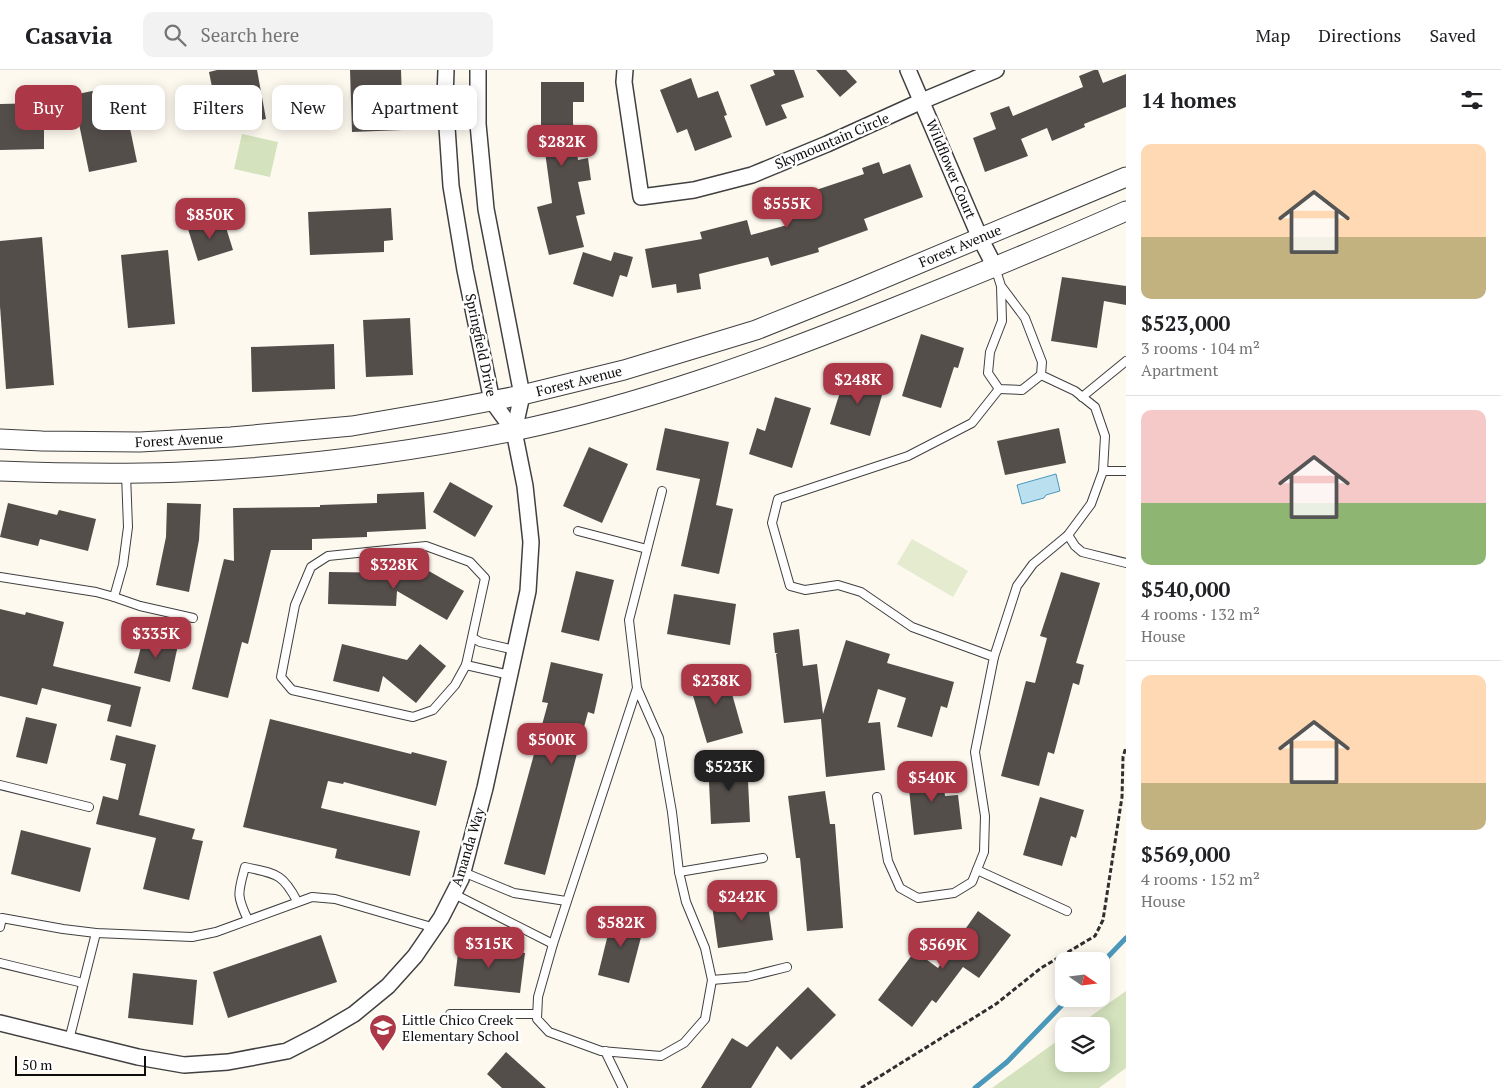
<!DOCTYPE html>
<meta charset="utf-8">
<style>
:root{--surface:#fff;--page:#f2f2f2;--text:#202124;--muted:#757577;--line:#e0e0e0;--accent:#ab3747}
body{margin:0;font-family:"PT Serif",serif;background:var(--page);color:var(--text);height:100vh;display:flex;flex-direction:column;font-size:19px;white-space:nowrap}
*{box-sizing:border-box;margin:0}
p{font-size:16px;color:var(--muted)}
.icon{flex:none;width:28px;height:28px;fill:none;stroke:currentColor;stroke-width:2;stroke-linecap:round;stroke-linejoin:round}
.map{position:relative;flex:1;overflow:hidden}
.side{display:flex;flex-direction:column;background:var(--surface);width:375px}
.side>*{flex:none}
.top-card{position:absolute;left:15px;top:15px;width:475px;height:45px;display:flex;gap:10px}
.needle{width:32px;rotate:104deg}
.buttons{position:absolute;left:1055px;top:882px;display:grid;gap:10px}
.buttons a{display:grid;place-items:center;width:55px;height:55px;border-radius:10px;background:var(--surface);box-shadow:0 2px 12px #0003;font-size:25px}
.scale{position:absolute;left:15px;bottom:12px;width:131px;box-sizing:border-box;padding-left:5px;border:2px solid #0d0d0d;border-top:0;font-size:14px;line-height:18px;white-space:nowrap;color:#0d0d0d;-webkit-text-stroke:4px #fff;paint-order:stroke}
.price{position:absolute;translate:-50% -42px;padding:0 11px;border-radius:10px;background:var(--accent);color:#fff;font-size:16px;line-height:32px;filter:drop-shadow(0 1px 2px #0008)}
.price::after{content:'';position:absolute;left:50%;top:30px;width:15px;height:11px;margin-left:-8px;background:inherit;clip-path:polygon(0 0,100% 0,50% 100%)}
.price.active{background:#222;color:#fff}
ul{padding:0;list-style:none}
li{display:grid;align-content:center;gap:10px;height:265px;padding:0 15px}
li+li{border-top:1px solid var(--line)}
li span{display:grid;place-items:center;height:155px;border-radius:10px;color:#555}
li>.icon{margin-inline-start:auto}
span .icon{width:90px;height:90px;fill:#fffc;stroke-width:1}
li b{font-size:21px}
h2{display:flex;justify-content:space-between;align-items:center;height:60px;padding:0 15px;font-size:21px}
.pill{padding:0 18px;border-radius:10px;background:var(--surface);box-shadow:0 2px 12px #0003;font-size:18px;line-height:45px}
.pill.active{background:var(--accent);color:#fff}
header{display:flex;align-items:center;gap:30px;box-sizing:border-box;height:70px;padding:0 25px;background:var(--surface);border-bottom:1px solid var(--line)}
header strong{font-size:24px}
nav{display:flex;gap:28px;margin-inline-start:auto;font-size:18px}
.search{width:350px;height:45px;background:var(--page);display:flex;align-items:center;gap:12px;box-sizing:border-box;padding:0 18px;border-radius:10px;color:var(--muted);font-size:19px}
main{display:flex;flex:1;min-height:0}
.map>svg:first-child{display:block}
</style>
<header>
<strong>Casavia</strong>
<div class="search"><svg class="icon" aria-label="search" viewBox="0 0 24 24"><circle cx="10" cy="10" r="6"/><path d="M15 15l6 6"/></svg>Search here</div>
<nav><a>Map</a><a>Directions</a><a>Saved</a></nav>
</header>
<main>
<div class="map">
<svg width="1126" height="1018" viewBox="0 0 1126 1018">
<rect width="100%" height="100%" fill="#fdf9ef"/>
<g fill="#d4e3bd">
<path d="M242,64L278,72L270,107L234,99Z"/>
<path d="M1126,921V998L1099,1018H992L1064,966V994H1101V956H1077Z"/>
</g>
<path fill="#e4ebce" d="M912,469L968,501L953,527L897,494Z"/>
<path fill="#badfee" stroke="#4b98bb" d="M1056,404L1060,421L1046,425L1044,428L1022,434L1017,415Z"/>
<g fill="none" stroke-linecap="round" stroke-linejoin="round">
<g stroke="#4b98bb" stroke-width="5">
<path d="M1101,894L1126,868"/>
<path d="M975,1018L1007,992L1068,929"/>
</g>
</g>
<g fill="#544e4b">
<path d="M217,0H257L266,49L220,58L209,2Z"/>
<path d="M350,0H401L403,60L352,62Z"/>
<path d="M773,0H794L804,27L781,35L787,48L766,56L750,15L775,5Z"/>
<path d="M816,0H846L857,12L840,27Z"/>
<path d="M1094,0H1098L1103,13L1126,4V37L1084,54L1085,57L1052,71L1047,58L1021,69L1028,86L985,102L973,68L996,59L990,43L1009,36L1013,46L1083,17L1079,6Z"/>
<path d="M691,8L698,28L718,21L727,45L724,46L732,67L695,81L687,59L677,63L660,20Z"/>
<path d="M541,12H584V32H573V53L578,90L588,88L591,110L578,112L585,144L576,146L584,177L549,185L537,137L552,133L542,60H541Z"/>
<path d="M121,15L137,92L89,102L73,25Z"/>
<path d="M44,33V79L0,80V34Z"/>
<path d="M879,92L883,104L910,94L923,127L864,149L868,160L818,178L819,182L771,196L768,187L699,204L701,219L677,223L676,214L652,218L645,179L702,169L700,162L747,150L751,165L787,155L781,135L815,125L813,121L864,104L862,98Z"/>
<path d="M391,138L393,170L384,171V182L310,185L308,142Z"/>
<path d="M223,148L233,180L198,191L188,159Z"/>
<path d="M42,167L54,315L6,319L0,236V171Z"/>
<path d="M168,180L175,254L128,258L121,185Z"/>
<path d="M583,182L611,191L614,182L633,187L627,207L620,205L613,227L573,214Z"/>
<path d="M1062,207L1126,216V235L1104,231L1097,278L1051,271Z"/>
<path d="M410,248L413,305L366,307L363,250Z"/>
<path d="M921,264L964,278L958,298L954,297L941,338L902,326Z"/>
<path d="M334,274L335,319L252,322L251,277Z"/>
<path d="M846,303L885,315L870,366L830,354Z"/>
<path d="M775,327L811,338L792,398L749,384L757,358L765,361Z"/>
<path d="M665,358L729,372L716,435L733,439L719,504L681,496L700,409L656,400Z"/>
<path d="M1059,358L1066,393L1005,405L997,371Z"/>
<path d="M589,377L628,394L602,453L563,436Z"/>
<path d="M450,412L493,436L475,467L433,442Z"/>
<path d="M424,422L426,459L367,462V467L312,469V480H271L248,574L242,572L228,628L192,619L224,489L234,491L233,438L320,437V435L377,433V424Z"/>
<path d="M8,433L57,445L59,440L96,449L88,481L40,469L38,476L0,467Z"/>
<path d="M167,433L201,434L199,470L189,522L156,515L166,467Z"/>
<path d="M420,496L464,521L447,550L397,521L396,536L328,534L329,502L416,503Z"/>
<path d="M576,501L614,510L599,571L561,562Z"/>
<path d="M1061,502L1100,513L1076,593L1084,595L1079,615L1073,613L1054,684L1048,682L1039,716L1001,706L1026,611L1035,613L1047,568L1040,566Z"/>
<path d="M674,524L736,534L730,575L667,564Z"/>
<path d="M0,539L25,545L26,542L64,552L53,596L141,617L131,657L107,651L111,635L42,618L37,635L0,626Z"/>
<path d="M799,559L803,596L817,594L823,644L846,570L890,584L887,593L954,612L947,638L941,636L932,667L897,657L906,628L878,619L868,653L880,652L885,700L826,707L821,649L784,653L776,584L778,583H775L773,563Z"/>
<path d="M144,566L178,575L170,612L134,603Z"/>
<path d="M342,574L407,590L420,574L446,596L416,633L383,606L379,622L333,611Z"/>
<path d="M551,592L603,604L594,644L588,642L545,805L504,794L548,633L542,632Z"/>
<path d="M725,599L743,663L707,673L688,609Z"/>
<path d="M26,647L57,654L47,694L16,687Z"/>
<path d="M270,649L411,684L412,682L447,691L436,736L344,712L343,714L328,711L321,738L420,761L410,806L335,788L337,779L243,757Z"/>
<path d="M116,665L156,675L139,745L195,759L192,769L203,771L189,830L143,819L156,768L96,754L103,726L118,730L126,694L110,690Z"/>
<path d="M747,690L750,752L711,754L708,691Z"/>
<path d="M942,697L945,726L958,725L962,759L914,765L907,701Z"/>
<path d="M825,721L830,754H835L843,858L807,861L800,788H796L788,726Z"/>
<path d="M1040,727L1084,740L1076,768L1071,766L1062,796L1023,785Z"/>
<path d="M21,760L91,778L80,822L11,804Z"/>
<path d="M767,827L773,870L718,878L712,835Z"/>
<path d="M978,841L1011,865L979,908L963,897L936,933L932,930L912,957L878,930L915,881L938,898Z"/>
<path d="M613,844L645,852L629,913L598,905Z"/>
<path d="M321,865L337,912L228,948L213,902Z"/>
<path d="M459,875L525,883L520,923L454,916Z"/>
<path d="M133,903L197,910L193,955L128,948Z"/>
<path d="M808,917L836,945L791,990L777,976L751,1018H701L732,968L747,977Z"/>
<path d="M506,982L546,1018H502L487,1004Z"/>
</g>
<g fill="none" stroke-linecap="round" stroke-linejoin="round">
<defs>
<g id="service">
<path d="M995,197L1001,216L1002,251L990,282L988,303L999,319L1022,320L1041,305L1042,292L1025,248L1001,216"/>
<path d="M1082,327L1126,291"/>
<path d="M1103,401H1126"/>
<path d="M578,461L647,479"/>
<path d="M1068,465L1075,476L1082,482L1126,493"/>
<path d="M426,476L470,492L485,508L466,595L455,615L433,640L413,647L292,620L281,607L295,535L311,497L328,486Z"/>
<path d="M0,507L96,522L114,527L123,495L128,457L126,404"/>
<path d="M114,527L140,536L193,548"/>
<path d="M473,568L480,572L515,580"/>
<path d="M994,587L1017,516L1033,494L1068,465L1091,434L1103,401L1105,366L1095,337L1075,321L1041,305"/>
<path d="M466,595L510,605"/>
<path d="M637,618L659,668L672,742L679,802L686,832L705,878L712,910L705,949L684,973L661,986L601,981L549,962L537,949L538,927L553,874L637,618L629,550L662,421"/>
<path d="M0,715L89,737"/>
<path d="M877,727L888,791L900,818L918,828L954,823L972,812L984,782L985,746L975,682L994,587L912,557L861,522L838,515L805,520L790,516L772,453L778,429L908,386L972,353L999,319"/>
<path d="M977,800L1067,841"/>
<path d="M463,802L514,823L566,831"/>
<path d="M679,802L763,788"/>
<path d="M454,824L553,874"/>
<path d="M248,850C236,825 238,823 245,797C275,804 282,802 297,831"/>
<path d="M0,857L2,848L63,859L96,863L192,867L216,862L312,827L335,829L435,858"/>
<path d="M0,893L83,913"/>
<path d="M712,910L747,907L787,897"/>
<path d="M450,944H537"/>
<path d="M69,970L96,863"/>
<path d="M605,981L623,1018"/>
</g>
<g id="minor">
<path d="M446,0L445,28L451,116L465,200L492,331L514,361"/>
<path d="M625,0L624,12L641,127L694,120L752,105L827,74L922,31L996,0"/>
<path d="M908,0L980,168L995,197"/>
<path d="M0,953L138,987L184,995L228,992L287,981L320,964L354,944L388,916L415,886L441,848L461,809L485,718L528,521L531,472L525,416L514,361L522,325L486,139L478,54V0"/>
</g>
<g id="tertiary">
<path d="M0,369L42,371L140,372L231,367L352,356L439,341L522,325L624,300L756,260L851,222L1126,107"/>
<path d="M0,401C78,404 157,405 235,399C326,393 424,379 514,361C642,334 766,289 888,240C968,208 1047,176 1126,141"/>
</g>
</defs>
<use href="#service" stroke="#404040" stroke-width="10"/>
<use href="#minor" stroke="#404040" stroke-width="18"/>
<use href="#tertiary" stroke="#404040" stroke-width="21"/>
<path stroke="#2f2f2f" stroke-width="3" stroke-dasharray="5 2.5" stroke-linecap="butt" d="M861,1018L996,934L1041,898L1095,866L1103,850L1122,727L1123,687L1126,677"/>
<use href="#service" stroke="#fff" stroke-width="8"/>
<use href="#minor" stroke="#fff" stroke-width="15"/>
<use href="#tertiary" stroke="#fff" stroke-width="19"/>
</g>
<defs>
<symbol id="school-pin" viewBox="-11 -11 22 30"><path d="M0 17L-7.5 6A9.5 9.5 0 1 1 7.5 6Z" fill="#ab3747" stroke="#fff"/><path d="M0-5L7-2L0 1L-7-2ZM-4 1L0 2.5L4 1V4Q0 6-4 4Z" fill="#fff"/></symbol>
</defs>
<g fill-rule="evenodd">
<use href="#school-pin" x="367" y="942" width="32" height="43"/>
</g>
<g text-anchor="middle" stroke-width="5" stroke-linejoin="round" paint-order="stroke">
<g font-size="14" fill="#0d0d0d" stroke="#fff">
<text transform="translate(832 71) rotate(-23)" y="5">Skymountain Circle</text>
<text transform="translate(951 99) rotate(67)" y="5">Wildflower Court</text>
<text transform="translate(960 176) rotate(-23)" y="5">Forest Avenue</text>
<text transform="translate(481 275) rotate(78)" y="5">Springfield Drive</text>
<text transform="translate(579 311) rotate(-14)" y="5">Forest Avenue</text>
<text transform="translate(179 370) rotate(-3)" y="5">Forest Avenue</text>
<text transform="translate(468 777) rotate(-73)" y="5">Amanda Way</text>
</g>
<g font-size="14" fill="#0d0d0d" stroke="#fff" text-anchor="start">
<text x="402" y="955">Little Chico Creek<tspan x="402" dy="16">Elementary School</tspan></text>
</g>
</g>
</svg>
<div class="buttons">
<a><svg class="needle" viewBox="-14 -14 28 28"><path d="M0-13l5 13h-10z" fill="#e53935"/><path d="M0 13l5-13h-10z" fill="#757577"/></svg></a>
<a><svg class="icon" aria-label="layers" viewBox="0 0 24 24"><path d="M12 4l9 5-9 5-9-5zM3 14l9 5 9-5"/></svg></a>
</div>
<div class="scale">50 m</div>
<b class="price" style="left:562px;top:97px">$282K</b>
<b class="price" style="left:787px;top:159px">$555K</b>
<b class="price" style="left:210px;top:170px">$850K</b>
<b class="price" style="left:858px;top:335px">$248K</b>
<b class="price" style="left:394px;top:520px">$328K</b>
<b class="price" style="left:156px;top:589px">$335K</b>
<b class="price" style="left:716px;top:636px">$238K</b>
<b class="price" style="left:552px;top:695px">$500K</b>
<b class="price active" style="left:729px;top:722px">$523K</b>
<b class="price" style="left:932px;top:733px">$540K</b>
<b class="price" style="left:742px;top:852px">$242K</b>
<b class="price" style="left:621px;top:878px">$582K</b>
<b class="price" style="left:489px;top:899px">$315K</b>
<b class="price" style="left:943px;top:900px">$569K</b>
<div class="top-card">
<a class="pill active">Buy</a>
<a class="pill">Rent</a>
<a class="pill">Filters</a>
<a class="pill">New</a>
<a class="pill">Apartment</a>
</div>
</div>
<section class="side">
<h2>14 homes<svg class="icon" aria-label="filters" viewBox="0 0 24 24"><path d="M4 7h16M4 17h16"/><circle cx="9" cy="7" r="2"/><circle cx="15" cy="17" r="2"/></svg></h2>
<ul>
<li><span style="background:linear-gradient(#ffd9b3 60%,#c2b280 0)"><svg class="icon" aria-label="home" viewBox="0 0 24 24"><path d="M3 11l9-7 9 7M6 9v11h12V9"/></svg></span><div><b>$523,000</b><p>3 rooms · 104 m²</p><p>Apartment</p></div></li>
<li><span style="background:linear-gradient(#f6c9c9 60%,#8fb573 0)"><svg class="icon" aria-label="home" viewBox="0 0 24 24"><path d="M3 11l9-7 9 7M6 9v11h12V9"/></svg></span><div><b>$540,000</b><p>4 rooms · 132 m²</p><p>House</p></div></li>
<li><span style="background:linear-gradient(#ffd9b3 70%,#c2b280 0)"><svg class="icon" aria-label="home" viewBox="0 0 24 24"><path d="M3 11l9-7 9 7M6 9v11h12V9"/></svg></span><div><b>$569,000</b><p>4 rooms · 152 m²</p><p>House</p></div></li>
</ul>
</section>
</main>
